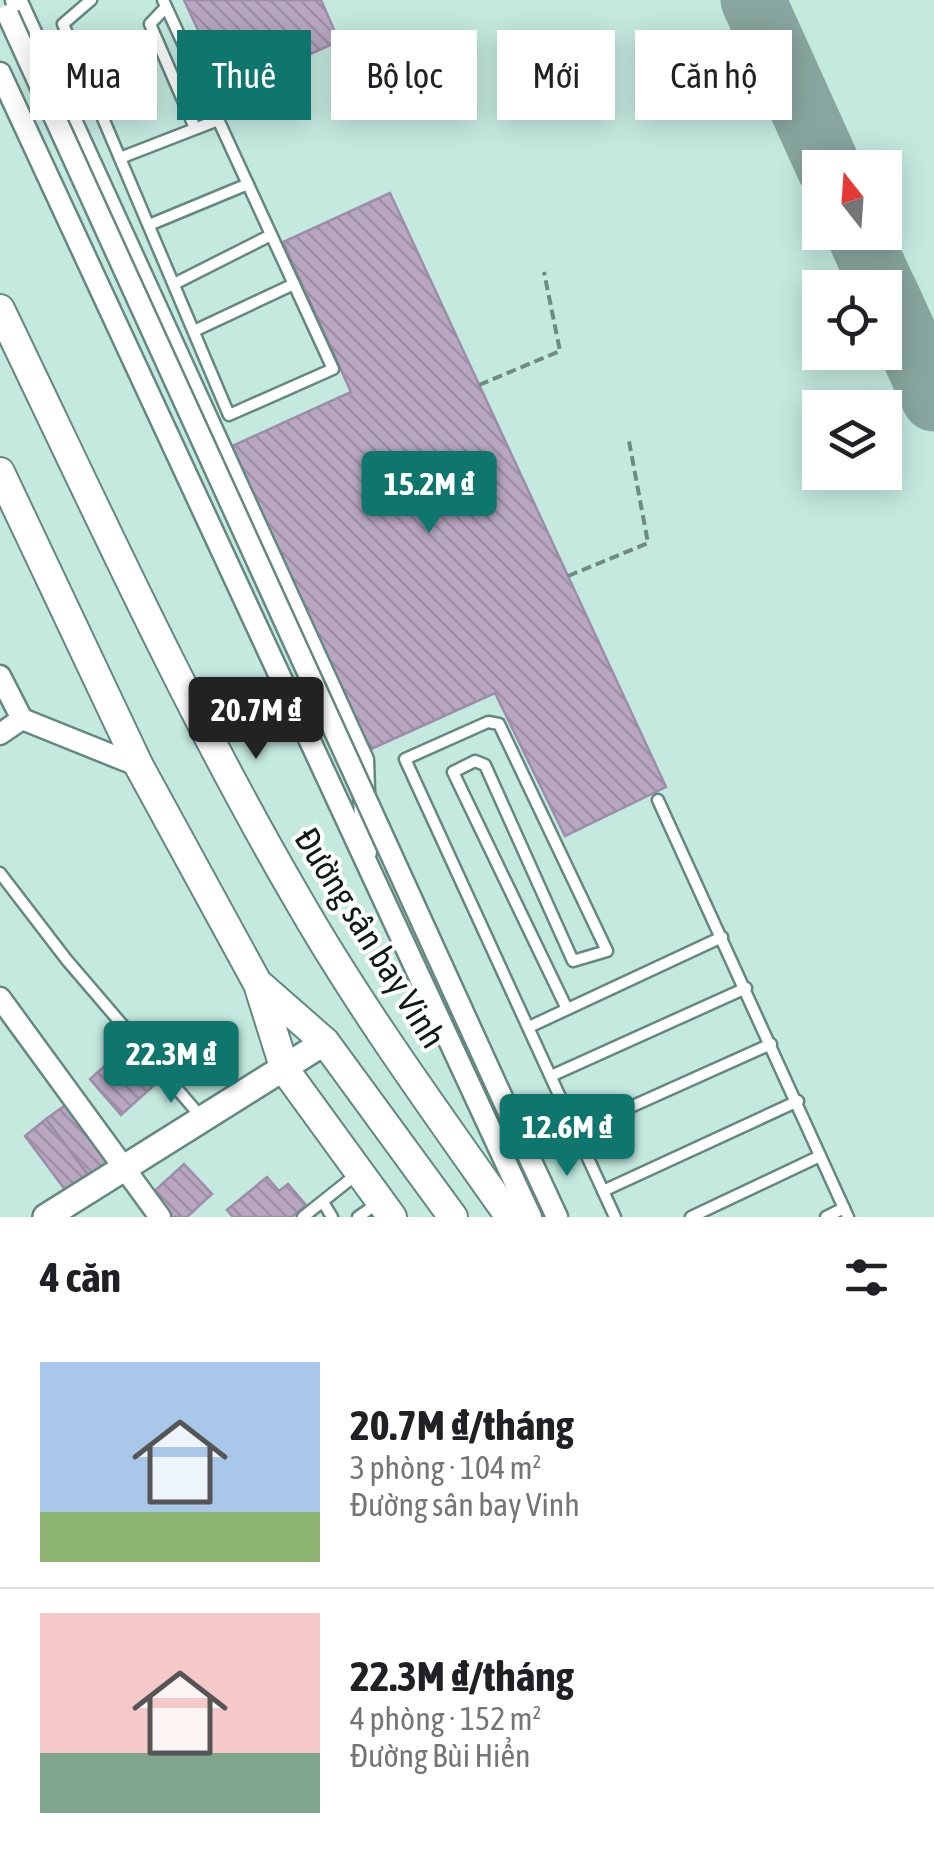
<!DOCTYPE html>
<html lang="vi">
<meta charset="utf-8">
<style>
:root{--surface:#fff;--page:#f2f2f2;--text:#202124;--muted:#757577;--line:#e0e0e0;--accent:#0f766e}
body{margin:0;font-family:"Asap Condensed",sans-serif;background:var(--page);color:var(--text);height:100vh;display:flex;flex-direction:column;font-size:38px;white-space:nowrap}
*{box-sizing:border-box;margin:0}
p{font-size:32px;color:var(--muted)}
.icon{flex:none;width:55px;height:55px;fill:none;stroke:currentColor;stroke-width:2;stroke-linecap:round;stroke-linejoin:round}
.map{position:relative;height:1217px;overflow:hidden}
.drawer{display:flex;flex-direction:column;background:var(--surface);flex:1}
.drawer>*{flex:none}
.hud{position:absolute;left:30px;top:30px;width:875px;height:90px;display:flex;gap:20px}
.needle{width:65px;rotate:343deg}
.controls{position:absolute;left:802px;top:150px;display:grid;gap:20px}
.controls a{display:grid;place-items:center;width:100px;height:100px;border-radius:0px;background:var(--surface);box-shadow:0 5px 25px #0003;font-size:50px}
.price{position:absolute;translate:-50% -85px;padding:0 22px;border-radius:10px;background:var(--accent);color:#fff;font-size:32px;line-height:65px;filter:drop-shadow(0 2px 5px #0008)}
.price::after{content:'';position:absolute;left:50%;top:60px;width:30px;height:22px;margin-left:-15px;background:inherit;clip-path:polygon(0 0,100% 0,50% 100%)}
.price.current{background:#222;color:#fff}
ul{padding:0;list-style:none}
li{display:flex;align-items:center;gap:30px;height:250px;padding:0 40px}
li+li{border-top:2px solid var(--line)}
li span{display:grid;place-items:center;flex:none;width:280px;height:200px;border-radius:0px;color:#555}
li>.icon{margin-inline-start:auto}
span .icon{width:120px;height:120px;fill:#fffc;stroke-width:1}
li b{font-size:42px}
h2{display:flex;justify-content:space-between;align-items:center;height:120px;padding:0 40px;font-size:42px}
.chip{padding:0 35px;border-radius:0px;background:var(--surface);box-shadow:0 5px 25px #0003;font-size:35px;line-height:90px}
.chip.current{background:var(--accent);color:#fff}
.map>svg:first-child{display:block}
</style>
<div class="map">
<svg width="934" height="1217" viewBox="0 0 934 1217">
<defs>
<pattern id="building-back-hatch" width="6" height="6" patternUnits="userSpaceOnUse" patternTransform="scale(2.5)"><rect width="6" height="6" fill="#b9a7c2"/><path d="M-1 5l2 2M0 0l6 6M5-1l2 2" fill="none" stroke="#9e8fa6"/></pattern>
</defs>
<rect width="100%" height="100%" fill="#c4eae0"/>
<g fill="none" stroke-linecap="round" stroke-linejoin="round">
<g stroke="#88a69f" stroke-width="65">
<path d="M753,0L829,168"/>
<path d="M858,232L883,288"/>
<path d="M885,291L934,399"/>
</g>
</g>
<g fill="url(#building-back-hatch)" stroke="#9e8da7" stroke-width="2.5">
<path d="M184,0H321L339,41L227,92Z"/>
<path d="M390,193L666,787L565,836L495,693L360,754L221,451L351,392L283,242Z"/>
<path d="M129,1044L161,1079L121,1115L90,1079Z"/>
<path d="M67,1104L112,1164L91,1179L46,1119Z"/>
<path d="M46,1119L91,1179L69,1195L25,1136Z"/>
<path d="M184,1164L212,1194L187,1217H168L149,1196Z"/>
<path d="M267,1177L279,1191L288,1184L306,1205L292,1217H233L227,1210Z"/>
</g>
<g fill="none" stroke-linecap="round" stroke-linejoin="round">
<defs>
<g id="service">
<path d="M91,0L63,24L229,415L333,369L163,0"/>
<path d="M166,7L150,24L195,128"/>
<path d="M120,158L218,120"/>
<path d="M149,225L248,184"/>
<path d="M174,284L271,235"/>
<path d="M194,331L294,284"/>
<path d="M658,800L848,1217"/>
<path d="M0,873L66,959L202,1118"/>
<path d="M567,1009L453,772L475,761L485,765L573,961L607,951L499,724L488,722L405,759L615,1217"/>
<path d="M529,1027L722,937"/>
<path d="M551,1076L746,988"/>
<path d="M577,1131L771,1044"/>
<path d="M603,1191L798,1101"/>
<path d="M323,1202L332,1217"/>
<path d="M303,1217L357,1174"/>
<path d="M358,1217L378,1203"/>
<path d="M691,1217L820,1156"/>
<path d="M826,1217L844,1208"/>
</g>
<g id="minor">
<path d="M16,0L363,760L366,852"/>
<path d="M0,73L531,1217"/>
<path d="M0,676L22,719"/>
<path d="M0,734L22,719L139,766"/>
<path d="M0,998L160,1217"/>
<path d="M531,1161L557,1217"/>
</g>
<path id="tertiary" d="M46,1217L325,1042"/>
<g id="secondary">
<path d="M0,309C95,506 186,707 296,896C360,1008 436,1112 510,1217"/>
<path d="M0,472L139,766L258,984L285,1070L392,1217"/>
<path d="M260,985L325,1042L453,1217"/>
</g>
</defs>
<use href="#service" stroke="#658880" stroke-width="15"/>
<use href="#minor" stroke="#658880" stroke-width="25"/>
<use href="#tertiary" stroke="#658880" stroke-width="30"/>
<use href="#secondary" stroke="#658880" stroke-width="32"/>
<g stroke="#708b84" stroke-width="4" stroke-dasharray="10 5" stroke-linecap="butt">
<path d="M479,385L560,351L544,272"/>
<path d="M568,576L648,543L629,441"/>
</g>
<use href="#service" stroke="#fff" stroke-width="10"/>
<use href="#minor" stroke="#fff" stroke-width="20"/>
<use href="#tertiary" stroke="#fff" stroke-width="25"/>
<use href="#secondary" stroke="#fff" stroke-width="28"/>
<defs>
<path id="minor-bridge" d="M8,15L531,1161"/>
</defs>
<use href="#minor-bridge" stroke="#658880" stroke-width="25" stroke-linecap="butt"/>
<use href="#minor-bridge" stroke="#fff" stroke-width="20"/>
</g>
<g text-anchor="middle" stroke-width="8" stroke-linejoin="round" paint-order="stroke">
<g font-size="35" fill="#0d1b18" stroke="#fff">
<text transform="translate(370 938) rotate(58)" y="12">Đường sân bay Vinh</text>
</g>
</g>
</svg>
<div class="controls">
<a><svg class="needle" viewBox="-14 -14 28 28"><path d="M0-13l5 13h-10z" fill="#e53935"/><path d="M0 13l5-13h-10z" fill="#757577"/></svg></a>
<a><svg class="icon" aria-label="locate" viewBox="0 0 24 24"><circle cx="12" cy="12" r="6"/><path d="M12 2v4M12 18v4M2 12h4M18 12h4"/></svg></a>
<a><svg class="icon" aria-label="layers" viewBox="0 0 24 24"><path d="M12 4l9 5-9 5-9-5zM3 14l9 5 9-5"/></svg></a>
</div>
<b class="price" style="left:429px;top:536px">15.2M ₫</b>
<b class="price current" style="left:256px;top:762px">20.7M ₫</b>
<b class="price" style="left:171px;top:1106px">22.3M ₫</b>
<b class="price" style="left:567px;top:1179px">12.6M ₫</b>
<div class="hud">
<a class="chip">Mua</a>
<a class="chip current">Thuê</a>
<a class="chip">Bộ lọc</a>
<a class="chip">Mới</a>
<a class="chip">Căn hộ</a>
</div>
</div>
<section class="drawer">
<h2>4 căn<svg class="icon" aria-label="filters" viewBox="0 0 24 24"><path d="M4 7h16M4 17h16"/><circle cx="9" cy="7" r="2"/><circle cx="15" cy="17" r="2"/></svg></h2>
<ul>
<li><span style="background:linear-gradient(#a9c7e8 75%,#8fb573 0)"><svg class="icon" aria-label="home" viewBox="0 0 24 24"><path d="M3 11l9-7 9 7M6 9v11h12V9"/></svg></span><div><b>20.7M ₫/tháng</b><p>3 phòng · 104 m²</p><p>Đường sân bay Vinh</p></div></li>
<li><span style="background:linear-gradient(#f6c9c9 70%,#7fa58c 0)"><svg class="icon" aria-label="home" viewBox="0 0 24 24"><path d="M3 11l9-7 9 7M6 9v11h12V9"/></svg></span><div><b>22.3M ₫/tháng</b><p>4 phòng · 152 m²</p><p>Đường Bùi Hiển</p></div></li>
</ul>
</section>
